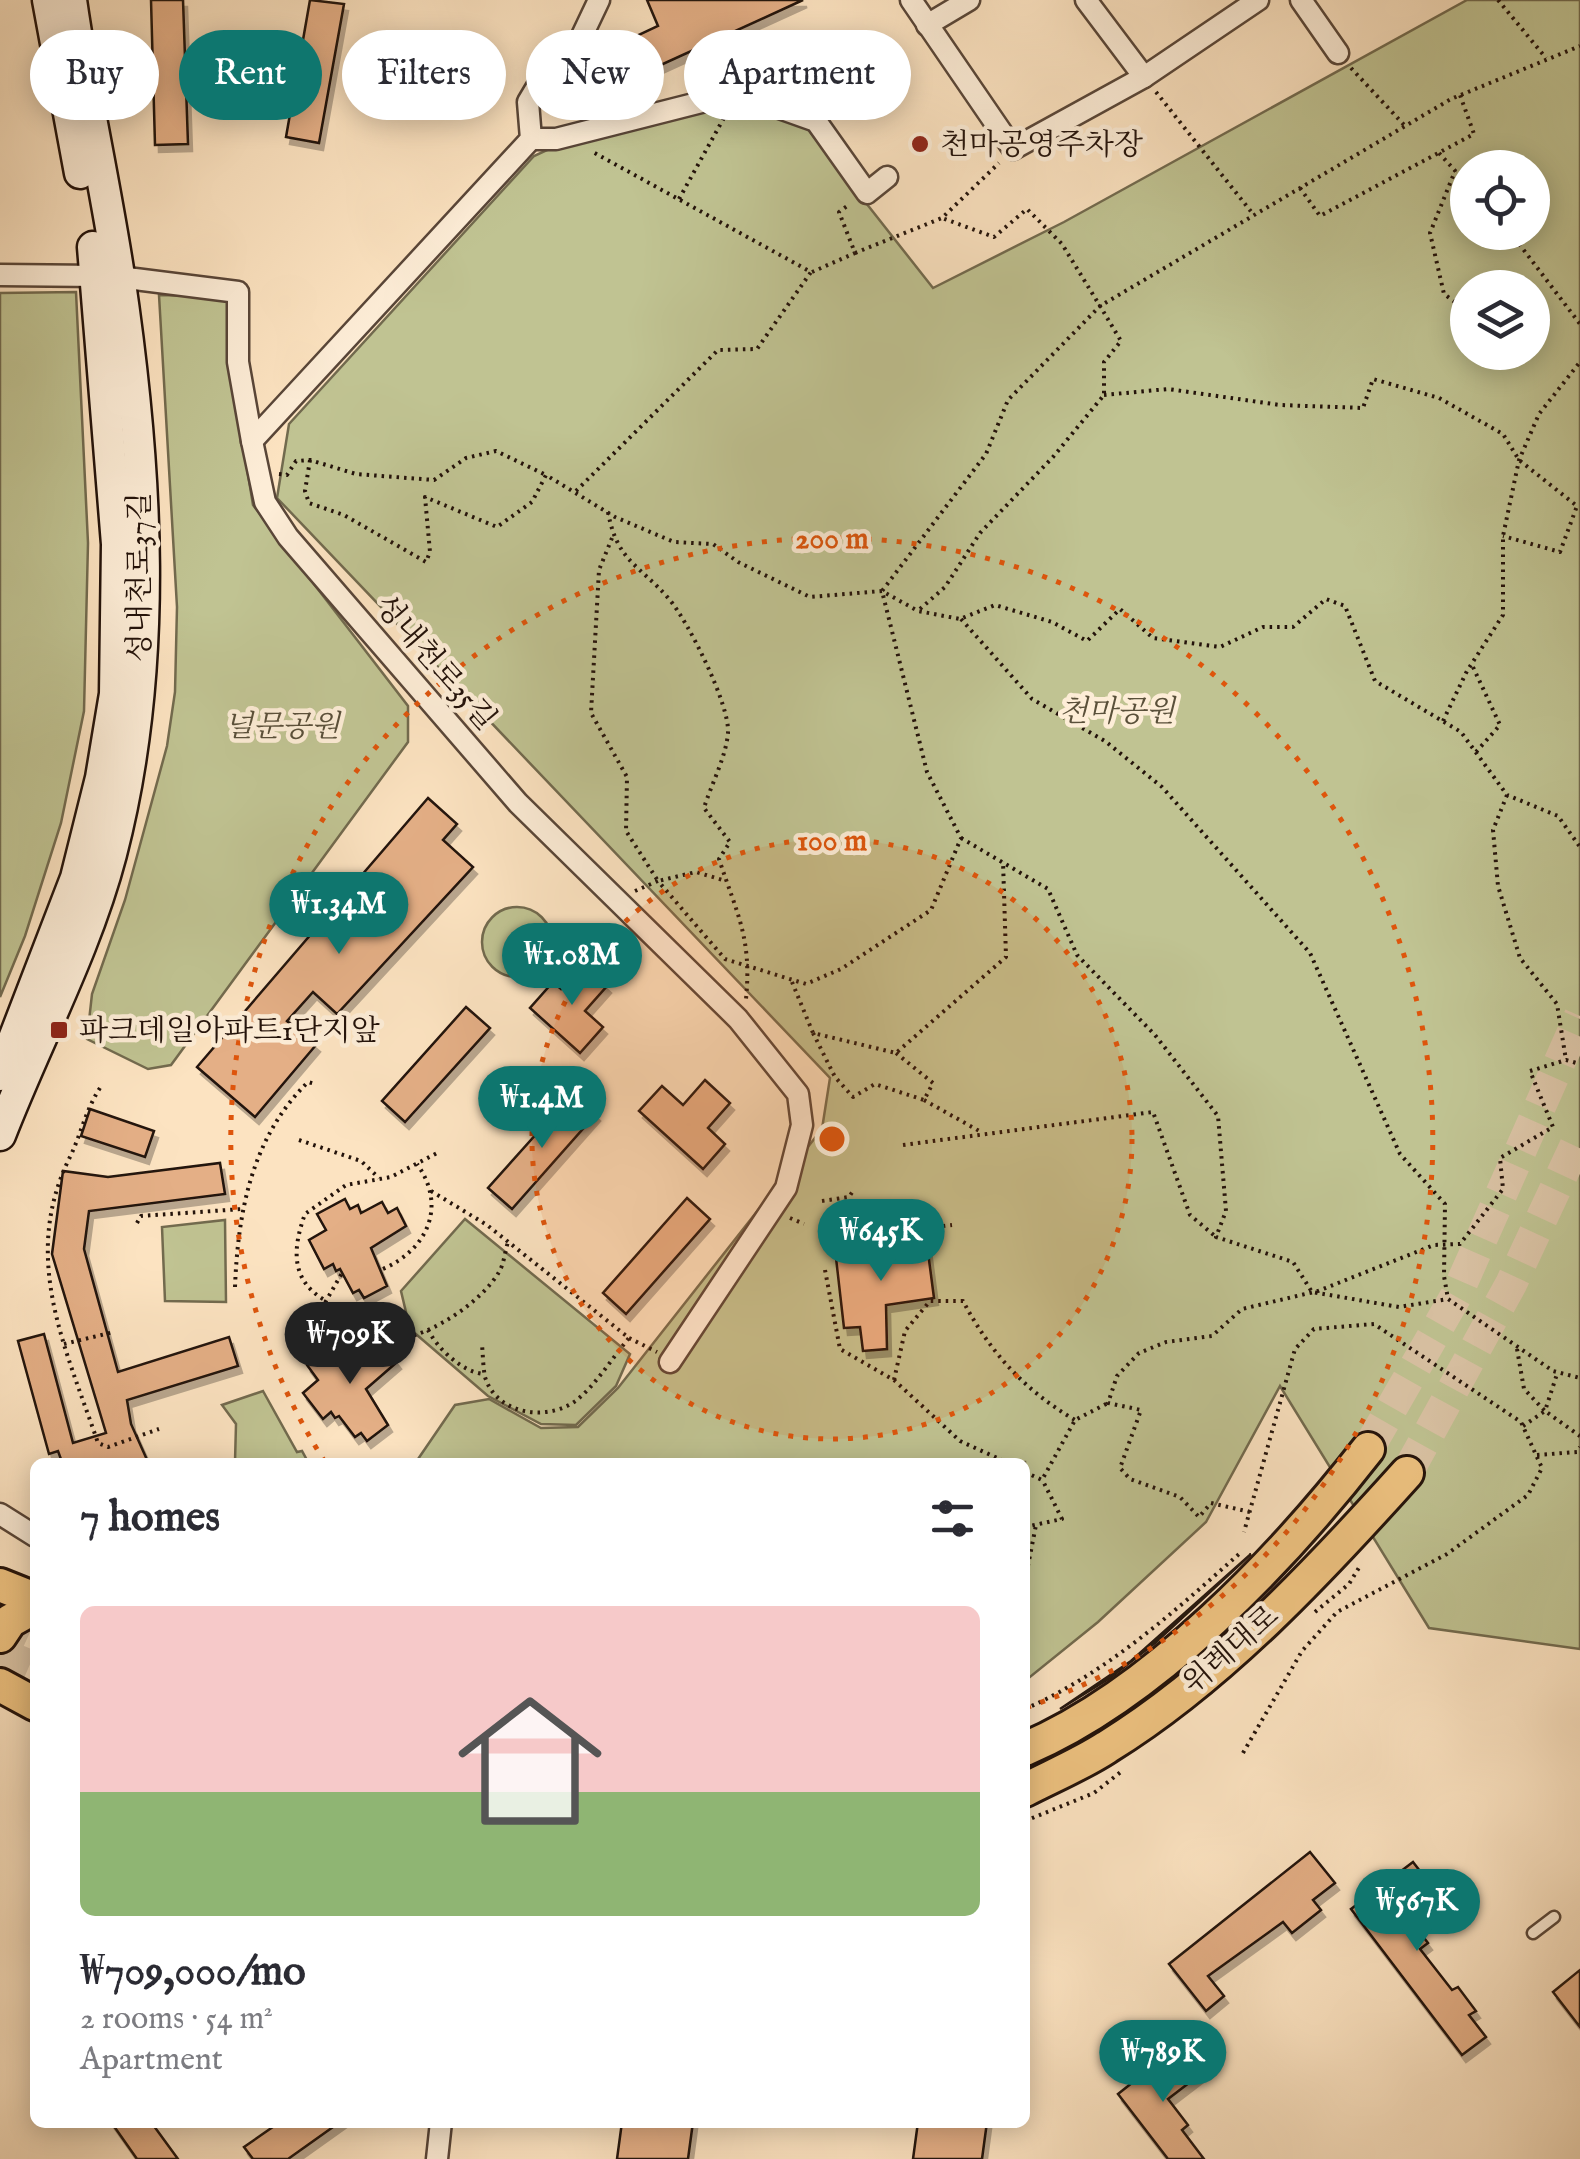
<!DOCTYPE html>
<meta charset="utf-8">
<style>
:root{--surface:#fff;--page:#f7f7f7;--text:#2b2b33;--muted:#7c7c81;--accent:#0f766e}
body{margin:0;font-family:"IM FELL English","Noto Serif KR",serif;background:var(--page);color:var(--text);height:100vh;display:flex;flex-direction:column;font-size:38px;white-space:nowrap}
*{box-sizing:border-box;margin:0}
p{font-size:32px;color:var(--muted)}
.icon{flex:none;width:55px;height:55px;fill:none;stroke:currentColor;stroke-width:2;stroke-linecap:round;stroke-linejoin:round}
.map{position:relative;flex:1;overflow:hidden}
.details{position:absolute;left:30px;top:1458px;width:1000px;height:670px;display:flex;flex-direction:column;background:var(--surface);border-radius:15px;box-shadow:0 5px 25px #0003}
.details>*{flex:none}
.hud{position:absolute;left:30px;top:30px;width:1000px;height:90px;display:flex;gap:20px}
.tools{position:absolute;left:1450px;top:150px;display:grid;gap:20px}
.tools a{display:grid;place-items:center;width:100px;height:100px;border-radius:50%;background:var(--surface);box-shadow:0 5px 25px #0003;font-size:50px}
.price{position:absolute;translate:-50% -85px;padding:0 22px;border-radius:35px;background:var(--accent);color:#fff;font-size:32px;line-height:65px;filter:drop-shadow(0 2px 5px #0008)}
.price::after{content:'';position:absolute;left:50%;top:60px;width:30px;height:22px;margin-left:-15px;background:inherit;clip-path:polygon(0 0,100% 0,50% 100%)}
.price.current{background:#222;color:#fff}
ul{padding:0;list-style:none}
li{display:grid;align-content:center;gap:20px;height:530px;padding:0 50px}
li span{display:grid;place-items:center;height:310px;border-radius:15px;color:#555}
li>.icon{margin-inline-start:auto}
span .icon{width:180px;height:180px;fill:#fffc;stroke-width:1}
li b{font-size:42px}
h2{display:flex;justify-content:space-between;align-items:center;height:120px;padding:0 50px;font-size:42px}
.chip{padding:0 35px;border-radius:45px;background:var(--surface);box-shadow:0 5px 25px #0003;font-size:35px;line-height:90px}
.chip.current{background:var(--accent);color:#fff}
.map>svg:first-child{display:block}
</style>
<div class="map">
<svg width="1580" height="2159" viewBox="0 0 1580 2159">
<defs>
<filter id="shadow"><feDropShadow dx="4" dy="7" stdDeviation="0" flood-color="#0004"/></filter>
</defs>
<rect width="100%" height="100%" fill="#fce3c1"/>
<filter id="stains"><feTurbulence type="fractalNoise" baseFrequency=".002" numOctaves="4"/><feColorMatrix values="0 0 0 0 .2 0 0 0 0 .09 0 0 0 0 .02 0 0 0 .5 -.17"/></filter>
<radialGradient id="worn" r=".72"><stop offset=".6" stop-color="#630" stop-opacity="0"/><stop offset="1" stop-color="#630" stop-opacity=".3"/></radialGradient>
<g fill="#c0c392" stroke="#726a4e" stroke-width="2.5" fill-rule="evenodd">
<path d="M1467,0H1580V1649L1429,1628L1280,1386L1206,1522L1098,1622L1025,1681V1462H416L455,1405L489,1399L541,1428L578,1427L618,1388L822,1129L830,1078L277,498L289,424L534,156L573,138L733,103L807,128L933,288L1064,222ZM1468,168H1532V232H1468ZM1468,288H1532V352H1468Z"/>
<path d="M76,292L88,543L84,711L61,823L25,936L0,997V293Z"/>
<path d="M159,295L230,297V364L253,505L408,706V742L171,1065L148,1069L87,1039L92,994L125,900L167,746L175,692L177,607Z"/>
<circle cx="517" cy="942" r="35"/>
<path d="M465,1219L630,1354L616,1386L576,1425L541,1424L488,1396L410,1329L401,1291Z"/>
<path d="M225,1220L226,1302L165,1301L162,1227Z"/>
<path d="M263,1391L297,1452L302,1451L308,1462H235L236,1424L222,1405Z"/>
</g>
<g fill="#e4af86" stroke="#23120a" stroke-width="2.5" filter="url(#shadow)">
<path d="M151,0H183L188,144L155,145Z"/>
<path d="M310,0L344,4L319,143L286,137Z"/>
<path d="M647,0H803L630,79L615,46L658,26Z"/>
<path d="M428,798L457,824L443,840L473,867L337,1014L313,992L287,1021L316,1045L255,1117L197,1067Z"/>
<path d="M583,964L607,986L585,1011L603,1027L580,1053L530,1008L553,982L561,989Z"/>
<path d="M466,1007L490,1028L405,1122L382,1101Z"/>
<path d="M705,1080L730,1103L708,1128L725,1144L703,1169L639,1111L662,1086L683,1105Z"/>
<path d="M573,1093L596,1114L512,1209L488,1188Z"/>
<path d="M90,1109L154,1131L145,1157L81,1136Z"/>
<path d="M220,1163L225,1194L89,1211L84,1249L118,1372L229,1337L238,1366L127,1400L131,1424L148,1462H62L58,1451L49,1454L18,1341L44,1334L73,1443L106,1433L52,1254L63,1171L108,1177Z"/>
<path d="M687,1198L710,1219L626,1314L603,1293Z"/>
<path d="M345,1199L350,1209L358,1205L361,1213L382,1202L388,1213L397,1208L406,1226L371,1248L387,1286L364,1298L359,1290L353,1293L340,1269L336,1271L333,1264L324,1269L309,1240L326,1230L317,1214Z"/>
<path d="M926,1237L934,1298L886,1305L887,1349L863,1351L860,1327L844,1328L835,1249Z"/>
<path d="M369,1342L376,1352L384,1346L397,1362L366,1389L388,1425L367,1441L361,1433L355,1437L339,1416L335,1418L331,1412L323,1419L303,1393L318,1380L307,1365L331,1346L338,1355L345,1350L350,1356Z"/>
<path d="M1251,1554L1155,1643L1110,1678L1060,1709L1131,1661Z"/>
<path d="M1310,1852L1335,1883L1313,1900L1321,1910L1292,1933L1283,1922L1208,1976L1224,1996L1206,2011L1169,1964Z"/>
<path d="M1413,1862L1433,1888L1408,1908L1407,1916L1428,1943L1420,1949L1452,1990L1458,1987L1476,2011L1469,2015L1486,2037L1462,2055L1351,1909Z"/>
<path d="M1580,1970V2027L1553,1992Z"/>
<path d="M1176,2048L1198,2076L1168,2099L1188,2125L1182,2130L1204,2159H1168L1118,2094Z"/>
<path d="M111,2122H151L178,2159H137Z"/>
<path d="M280,2122H340L288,2159H253L244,2147Z"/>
<path d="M622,2122H693L688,2159H617Z"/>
<path d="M918,2122H987L982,2159H913Z"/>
</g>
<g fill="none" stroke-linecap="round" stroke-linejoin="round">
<g stroke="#dbc4a6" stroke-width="32" stroke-dasharray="32 16" stroke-linecap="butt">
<path d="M1368,1449L1457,1294L1580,1016"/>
<path d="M1407,1473L1511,1284L1580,1136"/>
<path d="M0,1621L35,1637"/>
<path d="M0,1653L35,1668"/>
</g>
<defs>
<path id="lane" d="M1533,1933L1554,1917"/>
<g id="street">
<path d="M911,0L1013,149L1144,77L1258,0"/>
<path d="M1086,0L1144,77"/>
<path d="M1301,0L1338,53"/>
<path d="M927,25L969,0"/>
<path d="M531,139H556L737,93L816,121L867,193L887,177"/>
<path d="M0,275L98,276"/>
<path d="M119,277L238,292V362L252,441L265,502L288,537L518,803L738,1019L798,1094L802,1125L786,1188L670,1362"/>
<path d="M252,441L531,139L528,102L550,65L580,40L599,0"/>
<path d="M0,1514L35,1536"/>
<path d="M437,2159L441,2122"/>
</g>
<g id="secondary">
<path d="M48,0L80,173"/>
<path d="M0,1075L76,878L101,778L115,694L117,544L93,247"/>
<path d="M0,1135C36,1042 86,950 111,854C160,666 147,465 119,276C105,183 84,92 71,0"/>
</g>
<g id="primary">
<path d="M0,1585L35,1599"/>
<path d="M0,1636L10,1621L35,1607"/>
<path d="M0,1685L35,1704"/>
<path d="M1025,1749C1154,1694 1283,1558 1368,1449"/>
<path d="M1025,1790C1052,1776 1081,1764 1107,1747C1219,1678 1319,1571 1407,1473"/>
</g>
</defs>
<use href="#lane" stroke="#594638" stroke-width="15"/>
<use href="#street" stroke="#594638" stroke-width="25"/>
<use href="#secondary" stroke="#23120a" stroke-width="35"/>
<use href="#primary" stroke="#23120a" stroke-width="38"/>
<g stroke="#23120a" stroke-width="4" stroke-dasharray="2.5 5" stroke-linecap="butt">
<path d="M1498,0L1546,58"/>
<path d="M1351,68L1405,126"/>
<path d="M1156,92L1253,214"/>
<path d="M1439,153L1468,185"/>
<path d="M1300,188L1320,216L1474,134L1460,95"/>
<path d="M679,199L725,116"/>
<path d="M1510,232L1580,324"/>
<path d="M855,253L942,218L999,163"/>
<path d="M812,272L855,253L839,212L850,204"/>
<path d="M1455,302L1444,294L1430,233L1455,171"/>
<path d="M1104,395L1168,389L1280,405L1363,408L1373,379L1439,398L1503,434L1519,460L1577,506L1560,552L1503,536"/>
<path d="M310,460L305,491L309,503L344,515L426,562L430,552L425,497L497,527L532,502L546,475L615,517L674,542L713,544L738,562L810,597L882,591L918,611L960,619L995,605L1052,622L1087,641L1120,609L1153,638L1220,647L1263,627H1293L1326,599L1345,606L1375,681L1461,732L1507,795L1558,816L1580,847"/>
<path d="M279,474L287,475L296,461L310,460L356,474L434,480L466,458L496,451L546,475"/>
<path d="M576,491L718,350L757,349L811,272L591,151"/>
<path d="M608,512C617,562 640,565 669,599C688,621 730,705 728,733C726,757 711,785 704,808L730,842L719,859C737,914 752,938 746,999"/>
<path d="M612,538L599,570L591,713L627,777L626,831L658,881L696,872L726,881"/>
<path d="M920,609L945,587L980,533L1053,457L1104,395V362L1121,341L1100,306L1451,99L1580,46"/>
<path d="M961,619L1032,699L1105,741L1162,787L1310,953L1400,1154L1445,1204L1444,1276L1448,1299L1553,1371L1580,1378"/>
<path d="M1473,667L1500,725L1476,752"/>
<path d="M1443,721L1467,671L1503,615V536L1519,460L1539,414L1580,362"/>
<path d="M1507,795L1493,830L1498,886L1520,958L1557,1004L1566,1060"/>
<path d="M961,838L1048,889L1077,955L1155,1035L1218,1116L1226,1211L1216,1237L1293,1262L1312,1292L1399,1307L1448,1299"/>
<path d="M635,891L658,881L725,959L806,984L841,969L931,910L961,838L927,772L882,591L986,454L1008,400L1100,306L1062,244L1027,209L994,237L942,218"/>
<path d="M792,982L813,1033L896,1053L1006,957L1003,861"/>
<path d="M813,1033L835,1077L853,1097L875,1084L924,1100L933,1083L896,1053"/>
<path d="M100,1088C85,1111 81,1135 69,1159C21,1258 65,1346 98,1443L108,1447L159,1429"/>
<path d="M924,1100L981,1132"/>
<path d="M299,1140L361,1161L379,1178"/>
<path d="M903,1145L1153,1112L1190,1215L1216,1237"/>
<path d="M431,1191L487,1225L629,1338C612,1358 598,1382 578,1399C550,1422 497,1416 485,1377C483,1367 483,1355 482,1345"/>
<path d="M822,1201L849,1197L853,1191"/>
<path d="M790,1218L804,1224"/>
<path d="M137,1223L141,1216L242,1209"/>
<path d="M846,1238L952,1225"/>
<path d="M383,1269C428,1249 447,1206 417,1164"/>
<path d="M825,1270L840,1349L894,1380L960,1441L1006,1462"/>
<path d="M235,1287C238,1211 252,1137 308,1082L315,1084"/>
<path d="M323,1299C290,1279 293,1247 305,1214L346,1185L391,1177L439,1152"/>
<path d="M314,1322L342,1273"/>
<path d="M333,1328C355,1335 380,1342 403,1338C436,1332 482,1301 499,1272C504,1264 505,1251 508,1242"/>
<path d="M428,1330C438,1349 463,1373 485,1374"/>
<path d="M629,1338L657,1352"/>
<path d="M64,1344L114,1332"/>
<path d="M1517,1349L1524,1389L1545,1411L1557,1374"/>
<path d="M894,1380L905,1331L930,1301H963C990,1352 1024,1390 1075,1420"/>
<path d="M1523,1426L1545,1411L1580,1436"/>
<path d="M1537,1455L1577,1452L1580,1447"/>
<path d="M1025,1472L1042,1480L1075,1420L1108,1403"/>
<path d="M1250,1512L1211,1503L1199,1517L1180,1497L1130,1479L1120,1468L1141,1410L1108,1403L1117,1376L1139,1353L1166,1342L1212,1336L1242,1309L1318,1291L1434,1245L1460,1244L1503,1189L1500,1158L1553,1127L1530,1071L1566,1060L1580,1064"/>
<path d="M1025,1527L1062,1519L1043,1481"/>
<path d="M1025,1581L1036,1525"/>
<path d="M1315,1612L1349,1584L1360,1566"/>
<path d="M1025,1709C1105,1674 1174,1612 1239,1554"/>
<path d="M1243,1753L1302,1651L1337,1612L1447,1554L1528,1495L1542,1468L1521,1422L1374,1324L1314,1329L1295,1349L1244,1532"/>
<path d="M1025,1821L1094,1793L1122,1771"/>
</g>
<use href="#lane" stroke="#fdedd7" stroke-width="10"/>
<use href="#street" stroke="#fdedd7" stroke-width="20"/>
<use href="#secondary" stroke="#fdedd7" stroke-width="30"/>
<use href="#primary" stroke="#eec280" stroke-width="32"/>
</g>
<circle cx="832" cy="1139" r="300" fill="#de550c" fill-opacity=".12"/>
<g fill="none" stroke="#de550c" stroke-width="5" stroke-dasharray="5 10">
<circle cx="832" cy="1139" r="300"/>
<path d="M325 1462A601 601 0 1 1 1028 1707"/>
</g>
<g fill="#8f2418" stroke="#fdedd7" stroke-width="4">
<circle cx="920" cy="144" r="10"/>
<rect x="49" y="1020" width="20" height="20" rx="5"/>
</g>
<g text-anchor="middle" stroke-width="9" stroke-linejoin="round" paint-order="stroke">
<g font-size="30" fill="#23120a" stroke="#fdedd7" text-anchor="start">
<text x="940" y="154">천마공영주차장</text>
<text x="79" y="1040">파크데일아파트1단지앞</text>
</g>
<g font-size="30" fill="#23120a" stroke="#fdedd7">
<text transform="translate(139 577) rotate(-90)" y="10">성내천로37길</text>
<text transform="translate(436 662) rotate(49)" y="10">성내천로35길</text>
<text transform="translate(1230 1649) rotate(-41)" y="10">위례대로</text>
</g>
<g font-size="30" font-style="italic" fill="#5a503a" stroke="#fdedd7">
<text x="1117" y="721">천마공원</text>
<text x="282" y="736">널문공원</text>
</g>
</g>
<circle cx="832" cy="1139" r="15" fill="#de550c" stroke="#fdedd7" stroke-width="5"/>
<g font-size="30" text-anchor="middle" font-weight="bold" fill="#de550c" stroke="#fdedd7" stroke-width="9" stroke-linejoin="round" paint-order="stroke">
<text x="832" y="548">200 m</text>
<text x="832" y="850">100 m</text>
</g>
<rect width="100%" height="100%" filter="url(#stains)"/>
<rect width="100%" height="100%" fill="url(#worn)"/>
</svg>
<div class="tools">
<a><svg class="icon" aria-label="locate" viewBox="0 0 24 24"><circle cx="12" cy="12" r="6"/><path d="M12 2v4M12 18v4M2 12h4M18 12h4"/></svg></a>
<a><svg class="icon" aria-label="layers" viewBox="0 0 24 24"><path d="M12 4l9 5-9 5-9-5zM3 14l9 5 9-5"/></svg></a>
</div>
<b class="price" style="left:339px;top:957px">₩1.34M</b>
<b class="price" style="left:572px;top:1008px">₩1.08M</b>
<b class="price" style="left:542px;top:1151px">₩1.4M</b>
<b class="price" style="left:881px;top:1284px">₩645K</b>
<b class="price current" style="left:350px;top:1387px">₩709K</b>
<b class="price" style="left:1417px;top:1954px">₩567K</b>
<b class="price" style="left:1163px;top:2105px">₩789K</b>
<div class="hud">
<a class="chip">Buy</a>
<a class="chip current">Rent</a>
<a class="chip">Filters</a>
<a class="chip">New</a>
<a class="chip">Apartment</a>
</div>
<section class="details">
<h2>7 homes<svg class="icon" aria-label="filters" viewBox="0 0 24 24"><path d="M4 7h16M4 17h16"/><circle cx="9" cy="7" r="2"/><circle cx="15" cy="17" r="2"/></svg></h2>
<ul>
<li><span style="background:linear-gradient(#f6c9c9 60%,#8fb573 0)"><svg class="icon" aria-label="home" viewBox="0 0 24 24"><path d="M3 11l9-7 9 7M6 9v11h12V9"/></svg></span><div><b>₩709,000/mo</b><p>2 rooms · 54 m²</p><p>Apartment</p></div></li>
</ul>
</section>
</div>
